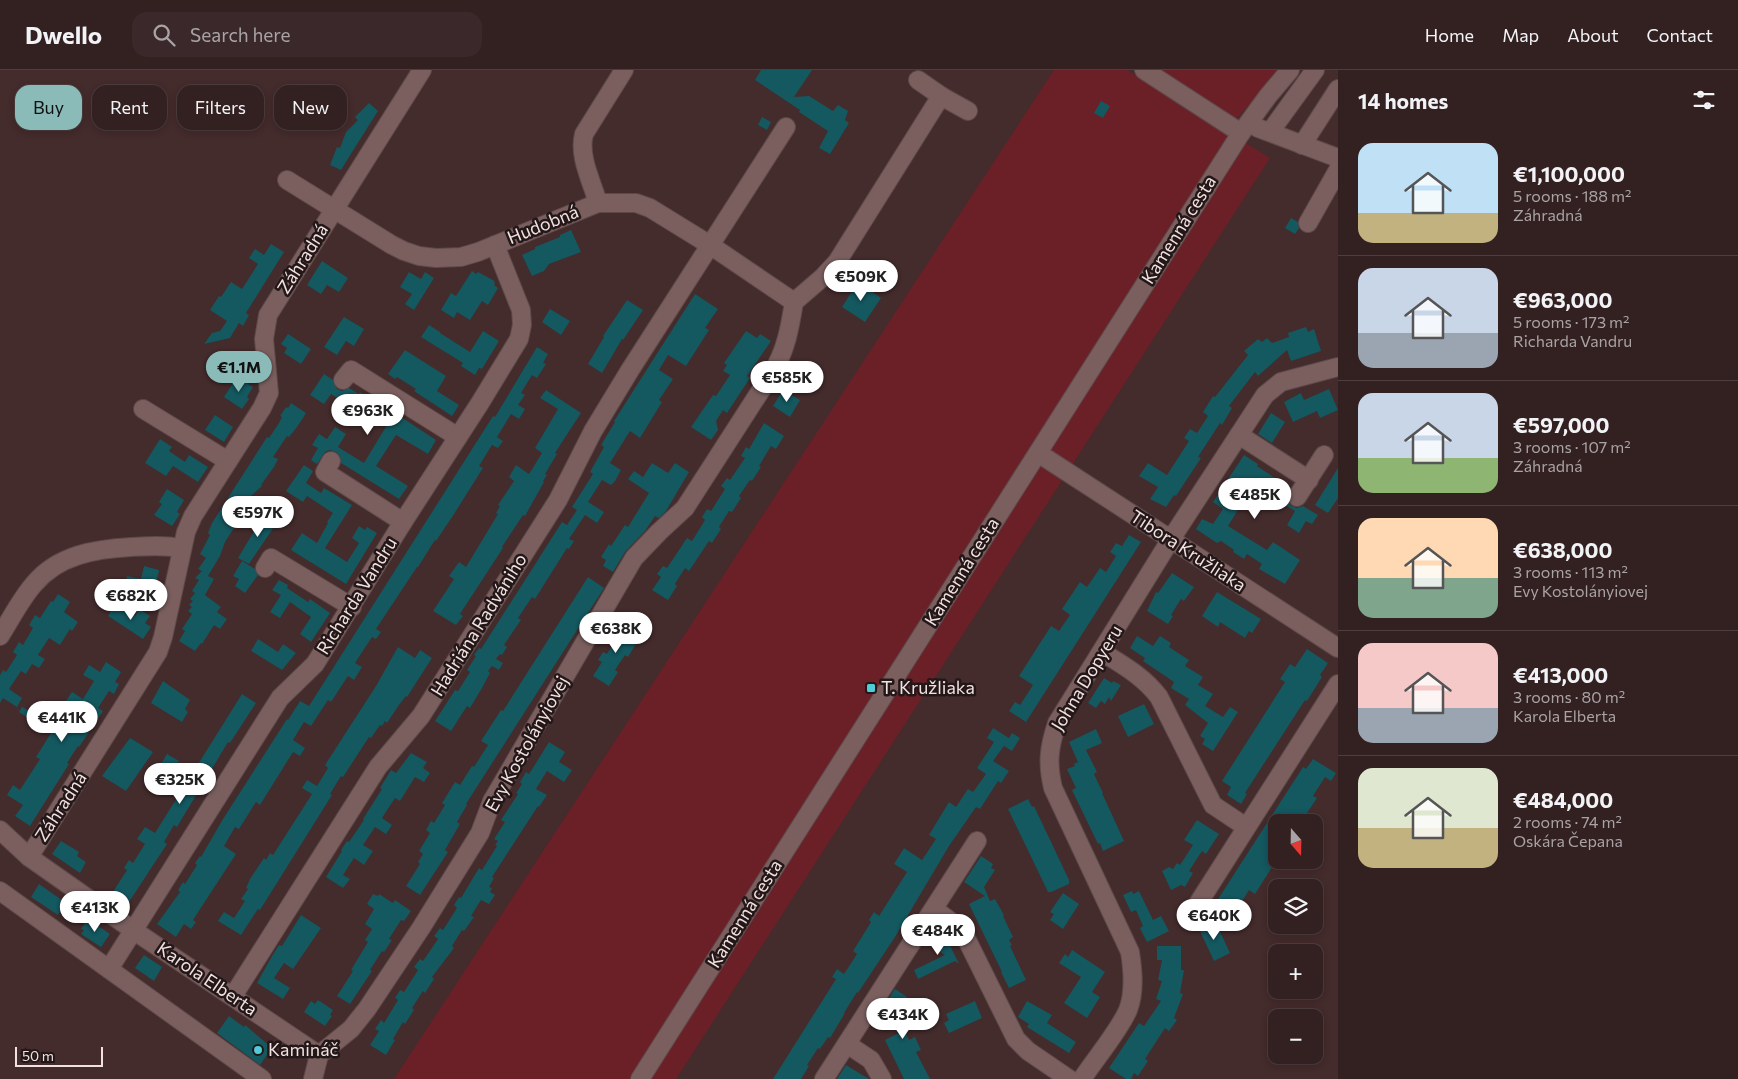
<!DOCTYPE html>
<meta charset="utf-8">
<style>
:root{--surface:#332021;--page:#3b282a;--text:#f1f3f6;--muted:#a9a3a5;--line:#4e3e3f;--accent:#8bbbb9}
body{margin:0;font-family:Commissioner,sans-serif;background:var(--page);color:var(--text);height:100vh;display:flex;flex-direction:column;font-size:19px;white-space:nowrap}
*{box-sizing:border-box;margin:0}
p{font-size:16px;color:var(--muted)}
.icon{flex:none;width:28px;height:28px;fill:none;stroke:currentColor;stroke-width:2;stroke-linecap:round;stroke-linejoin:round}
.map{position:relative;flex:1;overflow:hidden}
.sheet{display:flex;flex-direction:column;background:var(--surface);width:400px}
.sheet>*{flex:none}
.banner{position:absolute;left:15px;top:15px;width:475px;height:45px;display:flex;gap:10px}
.needle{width:32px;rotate:160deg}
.fabs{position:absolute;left:1268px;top:744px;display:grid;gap:10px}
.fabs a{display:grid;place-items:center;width:55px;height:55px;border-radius:10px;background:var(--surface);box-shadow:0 2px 8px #0003,0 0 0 1px var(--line);font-size:25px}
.scale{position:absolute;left:15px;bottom:12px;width:88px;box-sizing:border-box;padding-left:5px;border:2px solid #f2e1e1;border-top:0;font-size:14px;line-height:18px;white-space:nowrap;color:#f2e1e1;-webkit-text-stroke:4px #231718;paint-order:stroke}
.price{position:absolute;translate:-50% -42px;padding:0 11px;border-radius:18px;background:#fff;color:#222;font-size:16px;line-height:32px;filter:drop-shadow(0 1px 2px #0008)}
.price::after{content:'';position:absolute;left:50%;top:30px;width:15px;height:11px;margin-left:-8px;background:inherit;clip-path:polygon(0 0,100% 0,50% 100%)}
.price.active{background:var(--accent);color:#111}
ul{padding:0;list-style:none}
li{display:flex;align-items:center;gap:15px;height:125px;padding:0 20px}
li+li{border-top:1px solid var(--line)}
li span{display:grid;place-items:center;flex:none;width:140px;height:100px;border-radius:15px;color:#555}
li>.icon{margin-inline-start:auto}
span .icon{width:60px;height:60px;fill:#fffc;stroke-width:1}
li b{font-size:21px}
h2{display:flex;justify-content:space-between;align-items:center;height:60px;padding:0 20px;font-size:21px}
.tag{padding:0 18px;border-radius:15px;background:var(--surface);box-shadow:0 2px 8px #0003,0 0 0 1px var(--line);font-size:18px;line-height:45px}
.tag.active{background:var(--accent);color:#111}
header{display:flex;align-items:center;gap:30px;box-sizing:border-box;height:70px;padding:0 25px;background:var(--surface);border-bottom:1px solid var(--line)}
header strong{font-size:24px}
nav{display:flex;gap:28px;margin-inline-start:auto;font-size:18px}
.search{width:350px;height:45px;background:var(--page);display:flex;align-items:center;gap:12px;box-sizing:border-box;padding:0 18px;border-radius:15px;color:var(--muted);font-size:19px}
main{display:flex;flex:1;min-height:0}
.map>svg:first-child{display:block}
</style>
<header>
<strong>Dwello</strong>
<div class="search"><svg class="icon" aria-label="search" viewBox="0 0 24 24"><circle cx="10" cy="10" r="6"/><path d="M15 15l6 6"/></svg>Search here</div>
<nav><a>Home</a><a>Map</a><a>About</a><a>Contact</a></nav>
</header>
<main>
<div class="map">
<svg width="1338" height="1009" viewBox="0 0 1338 1009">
<rect width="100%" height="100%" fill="#442b2c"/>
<g fill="#6b2028">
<path d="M1054,0H1127L1270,88L676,1009H394Z"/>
<path d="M1148,0H1280L1233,53Z"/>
</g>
<g fill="#145860">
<path d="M761,0H812L794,27L809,26L833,41L838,35L848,41L845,50L849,53L830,84L819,78L828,61L799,42L800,40L755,10Z"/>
<path d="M1101,31L1110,36L1103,48L1094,43Z"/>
<path d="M369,33L378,41L354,79L341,100L330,95L337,77L340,78L346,62L358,50L355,47Z"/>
<path d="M762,47L771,52L767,60L758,55Z"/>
<path d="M1291,148L1298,152L1299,158L1295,164L1285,158Z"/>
<path d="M571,160L581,182L549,194L544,201L532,206L522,185L535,179V177L560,167V165Z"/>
<path d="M271,174L284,182L246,243L249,245L243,256L239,253L230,268L204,274L212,263L220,261L227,251L210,240L219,226L221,227L231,212L242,219L258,194L249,188L255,179L264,185Z"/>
<path d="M322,191L348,208L339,222L327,215L321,224L307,215Z"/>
<path d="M472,201L476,204L478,202L493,210L495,213L494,215L498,218L488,235L482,231L470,250L457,242L454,248L441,240L451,223L456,226Z"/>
<path d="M409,202L421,209L425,202L434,208L414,240L405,234L412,224L400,217Z"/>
<path d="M858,212L881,228L865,252L842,237Z"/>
<path d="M695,224L718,239L705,258L709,260L686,296L668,285L659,300L673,309L659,330L662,332L640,368L630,361L610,393L621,400L615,411L611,415L602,410L588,432L604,442L597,453L585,445L569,469L574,471L569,479L567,478L535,529L532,527L518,548L521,550L504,575L507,577L502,585L500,584L496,589L503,593L499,600L492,596L488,601L490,603L482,618L470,638L467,636L451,661L435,651L455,620L458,621L470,602L467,600L476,586L474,585L479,578L481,579L562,452L567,455L577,440L572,437L593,404L590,402L604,377L601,375L615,352L614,351Z"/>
<path d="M627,230L643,240L623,270L622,269L602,303L588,294L604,267L603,266Z"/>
<path d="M550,239L570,251L561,265L542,252Z"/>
<path d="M344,247L364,259L354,276L346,271L337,285L324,277Z"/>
<path d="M429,255L440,262V263L470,282L483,261L499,271L482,299L479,298L475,305L461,296L463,293L421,267Z"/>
<path d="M1306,257L1308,262L1314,259L1321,281L1291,291L1287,280L1258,306L1255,302L1229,336L1232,338L1222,355L1220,353L1198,387L1201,388L1176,426L1174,425L1166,437L1150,429L1158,417L1139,406L1148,393L1167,405L1189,371L1184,368L1190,359L1197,363L1208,346L1203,342L1213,326L1215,327L1248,285L1244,281L1258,269L1262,272L1267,268L1272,273L1289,267L1288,263Z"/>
<path d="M746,261L757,268L760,264L771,271L747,306L750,308L727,343L723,340L716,351L718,360L711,370L691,357L713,325L716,326L730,305L723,301L727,295L724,293Z"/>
<path d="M288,264L311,279L301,294L284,283L287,278L281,274Z"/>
<path d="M537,277L548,284L543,293L546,294L537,308L532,305L521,323L525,325L518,335L525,339L519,349L511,344L497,367L503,371L498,378L492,375L479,396L483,398L454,444L436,471L435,470L418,497H417L376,559L381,562L376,569L372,567L355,593L362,597L354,610L348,606L331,632L328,630L311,656L304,652L293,670L305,678L300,686L293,682L260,735L256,732L239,759L235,757L224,776L236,784L193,850L196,852L191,859L184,854L176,867L157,854L180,822L178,820L183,812L185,814L197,795L195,793L200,786L201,787L223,749L287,649L288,650L300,631L309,636L493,346L495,347Z"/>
<path d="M405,280L446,306L437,321L459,335L452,346L414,321L416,319L397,307L395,309L388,304Z"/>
<path d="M324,304L333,310L337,319L342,321L349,318L359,324L360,322L397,347L398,345L436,370L428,384L396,365L376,396L408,416L399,429L341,393L340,386L336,382L330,380L325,382L317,394L311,390L318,378L312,375L319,364L327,369L335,357L346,364L338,377L364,393L387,355L362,339L356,349L347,343L351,337L331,324L324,334L310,325Z"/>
<path d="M237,307L253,317L247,327L249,329L242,339L224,327Z"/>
<path d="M1329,319L1338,340L1320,348L1317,341L1293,352L1284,332L1301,323L1304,330Z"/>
<path d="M546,320L581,343L555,383L557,384L545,404L547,405L543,411L544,412L525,446L523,445L502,477L503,478L460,544L463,546L456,555L433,541L454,509L449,506L459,492L466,497L498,444L496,443L500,436L498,435L514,411L509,407L516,395L529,404L542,383L535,378L558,339L540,328Z"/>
<path d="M783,320L800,330L790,347L773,336Z"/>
<path d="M291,333L306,343L303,348L297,357L289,367L287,366L273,387L278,389L274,397L261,415L262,416L251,426L254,427L225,472L220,486L208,506L214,509L205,525L221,537L217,542L227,549L220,559L214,555L202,574L201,573L195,581L179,571L185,561L182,559L192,544L188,541L192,537L189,535L193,531L190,529L195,523L192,521L199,510L195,508L202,501L198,499L206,488L200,484L210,465L208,463L212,453L267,367L269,368L279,353L282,347L280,346L286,337L288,338Z"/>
<path d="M1271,343L1285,352L1272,373L1258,364Z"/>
<path d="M215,345L233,357L224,372L205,360Z"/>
<path d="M764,353L784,366L776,379L771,376L759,396L761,397L752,411L750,410L739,426L741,428L732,442L729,441L719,457L721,459L712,473L709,471L689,501L685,498L675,514L677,516L668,530L652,520L661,507L657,504L663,496L667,498L687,468L692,471L705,450L702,447L707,439L711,441L725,419L721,416L727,408L730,410L745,388L741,386L746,377L749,379Z"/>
<path d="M160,369L172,377L169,381L185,392L189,385L208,397L198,412L173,396L166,406L145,393Z"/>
<path d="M1244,385L1258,394L1257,396L1290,418L1286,427L1291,436L1297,438L1303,436L1318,445L1312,454L1306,451L1299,463L1287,455L1295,441L1247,411L1236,428L1243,432L1228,456L1267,480L1273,472L1300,490L1285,514L1259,499L1262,494L1247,484L1244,489L1233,482L1234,480L1221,471L1217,473L1196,459L1202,449L1213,454L1223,439L1213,432Z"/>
<path d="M652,393L668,403L675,393L689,402L666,441L659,448L655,446L645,461L625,482L613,502L603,496L606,490L601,487L609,474L611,476L625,455L628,457L649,423L628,409L634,401L643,407Z"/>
<path d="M304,395L313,401L306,413L321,423L324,418L352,435L325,478L347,492L359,473L352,468L359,456L365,460L367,457L377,463L346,514L291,480L302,463L317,473L328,453L327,452L333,443L307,426L303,432L286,421Z"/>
<path d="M1338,398V428L1328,443L1315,435Z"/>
<path d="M167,419L184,430L177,442L180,444L172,456L154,445L162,434L159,432Z"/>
<path d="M265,443L278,451L249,494L238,488Z"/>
<path d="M1129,465L1141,472L1026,652L1009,641L1015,632L1020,635L1033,615L1019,606L1051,556L1059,561L1070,545L1062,539L1080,512L1087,517L1100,498L1106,502L1116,486L1110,482L1116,473L1122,476Z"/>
<path d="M242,491L255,499L258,505L245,523L235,516L239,509L233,506Z"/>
<path d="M144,496L159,500L153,527L124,521L127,506L141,509Z"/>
<path d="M1172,503L1194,517L1184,531L1181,529L1171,545L1173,546L1168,554L1147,541L1156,522L1158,523Z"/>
<path d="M588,507L604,518L466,734L467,735L457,752L460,754L445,780L448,782L420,825L406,816L420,794L418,792L423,784L419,781L430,763L426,760L431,751L434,753L445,735L442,733L455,712L460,715L472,696L474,697L488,675L481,671L501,640L503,641Z"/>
<path d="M279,510L288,515L287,518L308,532L310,529L330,543L311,572L300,564L311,547L290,532L280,548L270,542L281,525L272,520Z"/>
<path d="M1217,522L1261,549L1252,563L1249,561L1245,568L1220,552L1218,557L1202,546Z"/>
<path d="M58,524L70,532L64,542L78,552L72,561L70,559L60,575L49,568L38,585L45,589L39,598L32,594L26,604L21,601L9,619L22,628L17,637L3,628L0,633V605L3,600L6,602L17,585L13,582L19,572L23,575L33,558L29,555L35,545L40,548L51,531L53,532Z"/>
<path d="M115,534L135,546L139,539L150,546L145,553L151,557L143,569L108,546Z"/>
<path d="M622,552L639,563L634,571L637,572L628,587L625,585L615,600L618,602L609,616L593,606L602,592L598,590L603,582L607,584L620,563L617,561Z"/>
<path d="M1137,566L1153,576L1160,566L1171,573L1169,577L1189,590L1185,596L1203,607L1198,615L1213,624L1205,636L1223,647L1230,637L1238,642L1213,681L1202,674L1205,669L1200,666L1208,653L1185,635L1189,629L1171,618L1174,612L1143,591L1145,588L1130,578Z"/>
<path d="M258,569L278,582L283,574L296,583L282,600L251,581Z"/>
<path d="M398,577L415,588L420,580L432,588L407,627L406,626L399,635L387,653L385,651L382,656L380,655L371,668L369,667L343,707L341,706L330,724L332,725L322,741L260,840L258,839L241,865L218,851L224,842L234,848L245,831L241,829L248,819L246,818L250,809L264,788L266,790L270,783L273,785L312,724L302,718L307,710L317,716L328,698L325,695L376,616Z"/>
<path d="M1307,579L1328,593L1320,605L1322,607L1307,631L1305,630L1245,723L1247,724L1241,734L1227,725L1231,717L1222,711L1285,612L1280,609L1290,594L1295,597Z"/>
<path d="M106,592L121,602L115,612L119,614L114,624L109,621L98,638L103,641L79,677L78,676L67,693L69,694L30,756L15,746L23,735L7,725L13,715L20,720L40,689L36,687L51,663L19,642L22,637L48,650L49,648L53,650L55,647L76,661L87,644L66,631L72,622L83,629L94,611L83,605L89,595L100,602Z"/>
<path d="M1104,608L1112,613L1113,611L1121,615L1111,631L1109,627L1105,634L1101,631L1096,638L1088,633Z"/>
<path d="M163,611L190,630L185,639L188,642L182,652L151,633Z"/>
<path d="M242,624L256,633L230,673L228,672L177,757L174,755L164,772L167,774L127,835L111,825L127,800L124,798L129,790L133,793L145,774L137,769L145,757L155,763Z"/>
<path d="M1144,634L1154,654L1128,667L1118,646Z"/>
<path d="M993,658L1009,668L1012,663L1020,668L1012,681L1004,676L993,691L1009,701L1001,713L998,711L980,739L976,737L949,776L895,867L858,923L857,922L844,943H845L830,968L828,967L820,979L818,978L807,995L809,996L801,1009H773L836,909L832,907L837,899L844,904L857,884L853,881L871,852L869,850L874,842L879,846L907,802L894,794L904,778L922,790L936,769L929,765L949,732L956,737L968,719L973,722L986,704L977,698L994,672L987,668Z"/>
<path d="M1096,659L1102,673L1086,680L1097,702L1094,704L1103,723H1102L1124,771L1103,781L1100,773L1098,774L1072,720L1076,718L1067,699L1075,696L1074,694L1078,692L1069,672Z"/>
<path d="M130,668L153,682L126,721L102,706Z"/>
<path d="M549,672L565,682L559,692L572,700L564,712L547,701L536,719L547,725L539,737L538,736L492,807L494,808L489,817L492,818L490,822L495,825L489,834L481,830L471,846L474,847L464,861L462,860L452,876L454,878L432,907L434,909L425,923L423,921L412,938L414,940L405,954L403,952L393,969L395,970L386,985L370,975L379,961L375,959L381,950L384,953L398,930L395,928L400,920L404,922L418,900L414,897L420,889L423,891L438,869L434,866L440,858L443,860L457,838L454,835L459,827L461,828L479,798L482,800L497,776L495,775L498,771L494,769L505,752L501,750L518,724L516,723L522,714L520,712L526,702L529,704Z"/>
<path d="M411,683L427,692L423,698L430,703L424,712L415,707L400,731L395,728L382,748L392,755L386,764L375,757L363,775L373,781L364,795L354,788L343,805L350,809L343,818L326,807L342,781L341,780L347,771L349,772L364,750L363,749L382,719L380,718L391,700L396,703Z"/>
<path d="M167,684L179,691L172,700L161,694Z"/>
<path d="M1313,689L1336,703L1331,711L1325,707L1313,726L1317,728L1301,752H1276V769L1272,775L1276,777V791L1255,824L1249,820L1238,838L1246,843L1237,857L1211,840L1303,697L1306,699Z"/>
<path d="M1028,729L1032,737L1034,736L1069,810V814L1051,822H1048L1008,739Z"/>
<path d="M1197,750L1219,764L1206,784L1202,781L1189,801L1193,803L1185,817L1181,815L1171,820L1162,801L1169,797L1173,799L1177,793L1180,795L1193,775L1184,770Z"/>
<path d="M61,771L79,782L77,786L86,792L80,803L52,784Z"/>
<path d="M981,786L993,794L991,798L995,800L984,817L990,831L995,829L1004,845L1003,846L1013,867L1009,870L1012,875L1010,876L1026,910L1009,918L1001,902H1002L969,834L985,826L964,812Z"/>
<path d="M39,814L66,833L58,845L31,827Z"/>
<path d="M1132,821L1133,824L1139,821L1153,850L1161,846L1169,861L1147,872L1140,858L1143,856L1136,840L1131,842L1123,825Z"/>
<path d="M1063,823L1079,834L1063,859L1050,850L1054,844L1050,842Z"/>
<path d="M373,824L378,826L379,824L393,833L395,830L411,841L404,851L401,850L389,869L392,870L384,882L382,881L370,900L372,901L350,934L337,926L353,901L351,900L368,872L365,870L372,859L365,854L374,839L367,834Z"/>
<path d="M301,845L321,858L293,899L284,893L274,908L290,918L283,929L257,913L272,886L279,875L282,876Z"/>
<path d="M88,849L110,864L101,877L81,864L84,860L81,859Z"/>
<path d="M1215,851L1230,883L1214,891L1199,859Z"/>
<path d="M935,861L946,867L959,894L955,891L918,909L914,900L945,885L927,873Z"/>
<path d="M1157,876H1181V900H1184L1180,923L1183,924L1174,948L1177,950L1169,961L1165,958L1145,989L1148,991L1138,1006L1134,1003L1131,1009H1126L1109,998L1139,953L1144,956L1161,931L1156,929L1162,911L1158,910L1162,890H1157Z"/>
<path d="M1072,880L1105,902L1092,922L1100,927L1087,948L1064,933L1081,907L1059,893L1065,884L1068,887Z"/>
<path d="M144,885L162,897L154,911L135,898Z"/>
<path d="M895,919L907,927L905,930L909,933L899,949L909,970L915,967L921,980L916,982L930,1009H904L885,970L903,961L878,945Z"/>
<path d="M318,930L333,940L330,945L332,946L325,956L304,942L311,931L315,934Z"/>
<path d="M975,931L982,948L949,963L944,953L949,950L946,944Z"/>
<path d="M1027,931L1052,945L1047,953L1076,972L1069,983L1027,957L1029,954L1018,947Z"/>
<path d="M229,946L244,957L245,955L272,978L260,995L217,963Z"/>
<path d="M846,995L869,1009H837Z"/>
</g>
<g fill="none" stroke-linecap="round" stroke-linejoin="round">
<defs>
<g id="minor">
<path d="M1144,0L1241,63"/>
<path d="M918,10L941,26"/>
<path d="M1250,52L1258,58L1338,88"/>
<path d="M1270,62L1315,0"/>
<path d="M1302,75L1338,19"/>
<path d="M287,110L392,175L404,181L419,186L436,188L461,187L478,182L598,133H636L650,138L710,175L794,232"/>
<path d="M598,133C592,112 578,86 584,64L624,0"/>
<path d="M1308,153L1338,100"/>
<path d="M794,232L823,207L837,192L941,26L968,41"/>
<path d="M343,310L351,300L458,367"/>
<path d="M143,339L228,391"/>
<path d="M1239,365L1309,410"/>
<path d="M1038,383L1338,578"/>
<path d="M331,391L325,402L403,452"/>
<path d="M1297,427L1324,385"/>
<path d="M265,498L271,488L352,537"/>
<path d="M0,566C11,549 20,530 34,514C58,485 95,479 131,477C149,476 164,475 181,478"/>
<path d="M1102,582C1123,595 1144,607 1159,627L1213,735L1246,757"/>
<path d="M0,760L29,787L133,860L319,985"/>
<path d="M29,787L158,582L163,567L186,462L193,446L262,338L269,323L264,269L268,245L422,0"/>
<path d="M0,821L262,1009"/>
<path d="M1199,832L1338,614"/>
<path d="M934,839L962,860L1016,969L1028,981L1069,1009"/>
<path d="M109,899L280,628L315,594L403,452L480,333L519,269L522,255L521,240L495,175"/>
<path d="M233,926L378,697L421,646L558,430L593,361L630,300L786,57"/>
<path d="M847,974L871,990L882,1009"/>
<path d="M313,1009L319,985L351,959L367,939L421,858L480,763L492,731L634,488L659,462L685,438L772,303C786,281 790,257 794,232"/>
<path d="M640,1009L1241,63L1268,26L1290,0"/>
<path d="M824,1009L977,771"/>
<path d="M1082,1009C1095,989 1119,961 1128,940C1135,922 1133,901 1130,882L1053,718C1047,693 1049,677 1057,653L1171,469L1265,325L1281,312L1338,297"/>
</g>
</defs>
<use href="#minor" stroke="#5e4949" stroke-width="20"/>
<use href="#minor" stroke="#7b5f5f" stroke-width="18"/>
</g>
<g fill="#52cbd9" stroke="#231718" stroke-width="2">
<rect x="866" y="613" width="10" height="10" rx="2.5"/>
<circle cx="258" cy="980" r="5"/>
</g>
<g text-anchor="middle" stroke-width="5" stroke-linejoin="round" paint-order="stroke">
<g font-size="18" fill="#f2e1e1" stroke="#231718">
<text transform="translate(543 155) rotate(-22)" y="6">Hudobná</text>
<text transform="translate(1179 160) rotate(-58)" y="6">Kamenná cesta</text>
<text transform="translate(303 189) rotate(-58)" y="6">Záhradná</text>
<text transform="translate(1188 481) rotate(33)" y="6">Tibora Kružliaka</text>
<text transform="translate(962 502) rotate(-58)" y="6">Kamenná cesta</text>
<text transform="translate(357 526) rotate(-58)" y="6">Richarda Vandru</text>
<text transform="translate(479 555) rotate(-58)" y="6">Hadriána Radvániho</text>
<text transform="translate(1087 608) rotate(-59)" y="6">Johna Dopyeru</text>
<text transform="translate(527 674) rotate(-61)" y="6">Evy Kostolányiovej</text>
<text transform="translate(61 737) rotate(-57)" y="6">Záhradná</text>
<text transform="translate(745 844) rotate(-58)" y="6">Kamenná cesta</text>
<text transform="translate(207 909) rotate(34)" y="6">Karola Elberta</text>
</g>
<g font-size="18" fill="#f2e1e1" stroke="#231718" text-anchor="start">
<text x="881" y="624">T. Kružliaka</text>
<text x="268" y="986">Kamináč</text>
</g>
</g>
</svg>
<div class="fabs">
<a><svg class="needle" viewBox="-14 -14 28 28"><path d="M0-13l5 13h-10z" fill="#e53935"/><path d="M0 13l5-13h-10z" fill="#a9a3a5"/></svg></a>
<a><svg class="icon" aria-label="layers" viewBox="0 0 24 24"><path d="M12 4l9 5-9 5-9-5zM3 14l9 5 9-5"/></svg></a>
<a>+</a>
<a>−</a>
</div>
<div class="scale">50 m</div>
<b class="price" style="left:861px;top:232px">€509K</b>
<b class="price active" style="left:239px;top:323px">€1.1M</b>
<b class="price" style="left:787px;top:333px">€585K</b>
<b class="price" style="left:368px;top:366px">€963K</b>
<b class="price" style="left:1255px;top:450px">€485K</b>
<b class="price" style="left:258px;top:468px">€597K</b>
<b class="price" style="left:131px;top:551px">€682K</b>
<b class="price" style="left:616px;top:584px">€638K</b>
<b class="price" style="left:62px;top:673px">€441K</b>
<b class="price" style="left:180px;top:735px">€325K</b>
<b class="price" style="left:95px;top:863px">€413K</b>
<b class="price" style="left:1214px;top:871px">€640K</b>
<b class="price" style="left:938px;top:886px">€484K</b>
<b class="price" style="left:903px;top:970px">€434K</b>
<div class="banner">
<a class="tag active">Buy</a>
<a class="tag">Rent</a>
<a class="tag">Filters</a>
<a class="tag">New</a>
</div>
</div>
<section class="sheet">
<h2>14 homes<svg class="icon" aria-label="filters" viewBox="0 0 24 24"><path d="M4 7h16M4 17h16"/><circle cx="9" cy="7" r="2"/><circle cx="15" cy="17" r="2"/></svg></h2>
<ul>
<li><span style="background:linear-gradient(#bfe0f5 70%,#c2b280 0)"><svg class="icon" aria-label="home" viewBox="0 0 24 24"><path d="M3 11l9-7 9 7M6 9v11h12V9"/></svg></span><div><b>€1,100,000</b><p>5 rooms · 188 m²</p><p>Záhradná</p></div></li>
<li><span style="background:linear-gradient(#c9d6e8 65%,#9aa5b1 0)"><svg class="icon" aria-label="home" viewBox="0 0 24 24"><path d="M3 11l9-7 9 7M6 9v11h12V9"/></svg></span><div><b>€963,000</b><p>5 rooms · 173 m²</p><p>Richarda Vandru</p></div></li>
<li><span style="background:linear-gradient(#c9d6e8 65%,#8fb573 0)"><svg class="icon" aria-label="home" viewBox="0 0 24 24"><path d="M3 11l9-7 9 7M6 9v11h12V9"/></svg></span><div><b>€597,000</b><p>3 rooms · 107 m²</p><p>Záhradná</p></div></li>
<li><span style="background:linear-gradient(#ffd9b3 60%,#7fa58c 0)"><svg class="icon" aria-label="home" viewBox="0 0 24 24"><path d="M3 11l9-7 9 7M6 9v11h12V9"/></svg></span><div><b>€638,000</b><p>3 rooms · 113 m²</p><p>Evy Kostolányiovej</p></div></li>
<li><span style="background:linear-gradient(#f6c9c9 65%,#9aa5b1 0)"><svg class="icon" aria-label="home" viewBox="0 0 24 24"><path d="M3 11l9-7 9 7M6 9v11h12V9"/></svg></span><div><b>€413,000</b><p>3 rooms · 80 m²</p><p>Karola Elberta</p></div></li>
<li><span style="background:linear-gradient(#dfe7d0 60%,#c2b280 0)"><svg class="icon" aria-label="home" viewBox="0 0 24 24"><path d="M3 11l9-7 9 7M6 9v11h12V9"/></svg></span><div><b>€484,000</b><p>2 rooms · 74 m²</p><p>Oskára Čepana</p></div></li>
</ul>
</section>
</main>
